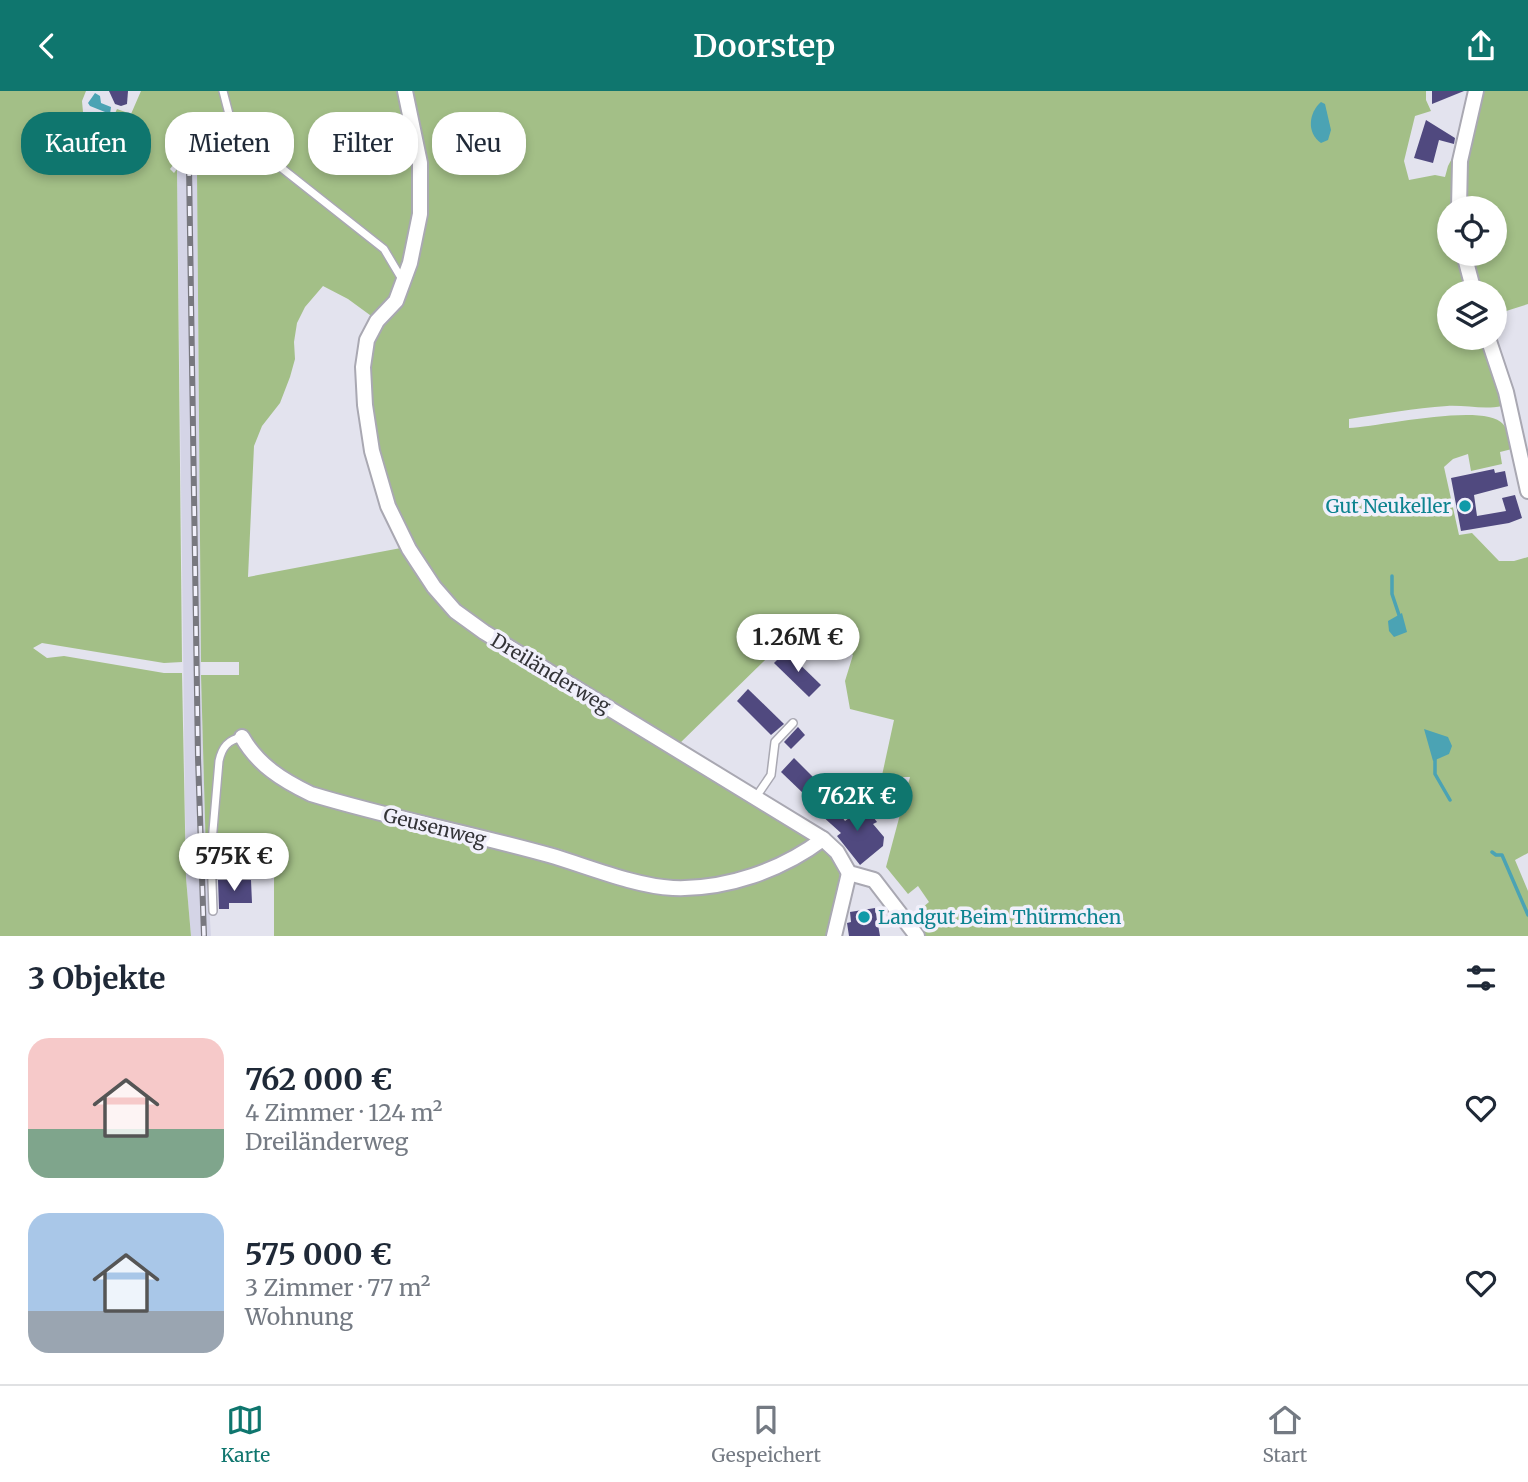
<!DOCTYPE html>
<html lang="de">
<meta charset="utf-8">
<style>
:root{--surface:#fff;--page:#f2f2f3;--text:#1f2937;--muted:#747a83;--line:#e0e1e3;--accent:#0f766e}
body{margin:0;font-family:Merriweather,serif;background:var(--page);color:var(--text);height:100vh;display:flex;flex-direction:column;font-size:26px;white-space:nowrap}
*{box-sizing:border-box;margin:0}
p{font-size:23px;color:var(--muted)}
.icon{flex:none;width:38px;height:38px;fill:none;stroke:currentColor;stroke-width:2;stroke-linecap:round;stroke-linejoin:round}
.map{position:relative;height:845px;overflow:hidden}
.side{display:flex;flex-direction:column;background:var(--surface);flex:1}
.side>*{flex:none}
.guide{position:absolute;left:21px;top:21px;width:700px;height:63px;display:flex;gap:14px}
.tools{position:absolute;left:1437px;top:105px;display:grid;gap:14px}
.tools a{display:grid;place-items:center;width:70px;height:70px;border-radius:50%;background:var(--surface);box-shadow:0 4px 10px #0003;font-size:35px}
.price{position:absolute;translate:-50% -60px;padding:0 16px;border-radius:24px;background:#fff;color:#222;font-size:23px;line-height:46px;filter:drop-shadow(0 2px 4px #0008)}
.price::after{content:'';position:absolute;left:50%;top:42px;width:21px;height:16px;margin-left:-10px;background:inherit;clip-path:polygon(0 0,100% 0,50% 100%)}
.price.on{background:var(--accent);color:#fff}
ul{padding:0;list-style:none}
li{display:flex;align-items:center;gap:21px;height:175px;padding:0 28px}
li span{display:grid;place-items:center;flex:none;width:196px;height:140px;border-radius:21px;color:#555}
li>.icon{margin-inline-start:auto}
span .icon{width:84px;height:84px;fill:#fffc;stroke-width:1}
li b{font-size:30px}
h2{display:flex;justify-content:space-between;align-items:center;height:84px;padding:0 28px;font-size:30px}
.tag{padding:0 24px;border-radius:28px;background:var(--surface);box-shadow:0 4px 10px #0003;font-size:24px;line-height:63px}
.tag.on{background:var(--accent);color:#fff}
header{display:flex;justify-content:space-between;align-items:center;height:91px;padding:0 28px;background:var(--accent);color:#fff;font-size:32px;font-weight:600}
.menu{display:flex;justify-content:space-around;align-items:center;height:98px;border-top:2px solid var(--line);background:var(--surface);font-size:19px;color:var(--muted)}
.menu a{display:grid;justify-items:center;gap:4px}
.menu .on{color:var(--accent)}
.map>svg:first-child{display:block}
</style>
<header><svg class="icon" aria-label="back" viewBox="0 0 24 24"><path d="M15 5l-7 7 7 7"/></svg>Doorstep<svg class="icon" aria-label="share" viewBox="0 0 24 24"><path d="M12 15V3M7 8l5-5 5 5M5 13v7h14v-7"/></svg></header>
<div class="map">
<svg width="1528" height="845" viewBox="0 0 1528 845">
<rect width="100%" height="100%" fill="#e3e3ee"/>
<path fill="#d4d4e6" d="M194,75L197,81L201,584L206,765L211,845H191L186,787L177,76Z"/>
<g fill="#a3bf87">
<path d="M0,0H86L82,10L83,21L110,33L117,18L131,23L141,0H1426V9L1431,20L1415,25L1404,70L1409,89L1435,84L1445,86L1448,75L1461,50L1454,92L1456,117H1449V163H1461L1460,174L1469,201H1449V247H1483L1503,307L1502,315C1484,319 1466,314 1447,315C1414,317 1382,323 1349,328V337C1378,336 1484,311 1503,333C1509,340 1510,350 1512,358L1500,361L1502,373L1471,380L1468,363L1453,368L1444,376L1459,444L1472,442L1499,470H1514L1528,466V762L1515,769L1528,800V845H922L913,834L921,828L916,822L929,811L918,795L908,803L886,776L910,686H903L897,695L881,689L894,629L850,618L845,590L853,564L810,525L678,654C625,623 573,590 520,556C492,538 457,521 436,493C399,445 380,385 371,326C366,295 360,255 382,229C385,225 390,222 394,218L387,210L374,227L348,208L323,195L305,216L297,232L294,251L295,268L290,286L280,312L262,335L254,355L248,486L401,457C424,495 445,519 480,545L673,664L813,745C802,776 696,795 665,793C632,790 591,768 559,758C512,745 464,737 418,725C397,720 377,713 356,707L352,719L556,768L624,792L664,800L696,799L739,791L786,777L819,758C855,765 835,822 829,845H274V768L213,766L218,687L224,662H218L214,688L209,766L206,765L201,584H239V571H201L197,81L201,77L197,73L177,76L173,74L170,78L174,82L177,78L182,571L164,572L42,552L33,557L47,567L64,565L164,582H182L186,787L191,845H0Z"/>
<path d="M1479,0H1528V213L1503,221L1495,229L1494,201H1481L1472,163H1494V117H1465L1464,85Z"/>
</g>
<g fill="#4ba3b4">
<path d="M95,2L100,5L101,12L111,16L110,23L90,15L88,12Z"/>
<path d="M1321,11L1325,13L1331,39L1328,49L1321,52C1306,42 1309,21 1321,11Z"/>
<path d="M1402,522L1407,541L1394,546L1389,540L1388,530Z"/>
<path d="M1424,638L1448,646L1452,655L1449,663L1433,670Z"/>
</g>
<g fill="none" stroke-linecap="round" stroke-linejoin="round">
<g stroke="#4ba3b4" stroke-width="3.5">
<path d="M1392,485V503L1400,527"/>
<path d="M1435,666V683L1450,709"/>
<path d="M1492,761L1496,764H1502L1528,824"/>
</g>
</g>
<g fill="#50497f">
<path d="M109,0H128L127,13L121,15L115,13Z"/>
<path d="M1432,0H1464L1432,13Z"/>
<path d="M1426,29L1455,47L1454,53L1439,49L1433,72L1414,67Z"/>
<path d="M1494,378L1495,382L1505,380L1508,395L1474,404L1477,425L1506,420L1502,407L1515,404L1522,427L1509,432L1461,440L1451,387Z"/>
<path d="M786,560L821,594L809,606L774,572Z"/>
<path d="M748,598L784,633L771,644L737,610Z"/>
<path d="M798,636L805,644L791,658L784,651Z"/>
<path d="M794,667L818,691L805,704L781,681Z"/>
<path d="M871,705L877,715L870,721L863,712Z"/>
<path d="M832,712L845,730L865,715L877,731L873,733L884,746L883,755L860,774L837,745L841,742L821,724Z"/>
<path d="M218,789H251L252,812H229V818H219Z"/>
<path d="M875,817L880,845H849L847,832L851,831L850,821Z"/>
</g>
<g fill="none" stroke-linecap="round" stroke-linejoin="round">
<defs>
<g id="lane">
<path d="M223,0L230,27L241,45L384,158L403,190"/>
<path d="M756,706L771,684L775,651L793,632"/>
<path d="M213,820L211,763L219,670C222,656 228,649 242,646"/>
</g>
<g id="street">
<path d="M405,0L420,72V123L410,172L396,210L377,230L367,249L363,276L365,314L372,360L388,415L409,458L434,496L455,520L484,541L823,748L837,761L849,782L874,789L917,845"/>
<path d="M1459,117L1460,70L1476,0"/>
<path d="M1464,163L1474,201"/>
<path d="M1488,247L1506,301L1528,400"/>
<path d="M242,646C258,674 282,689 311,703C390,727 470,742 549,764C587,775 634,795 673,797C726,799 782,779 823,748"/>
<path d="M834,845L849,782"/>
</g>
</defs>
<use href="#lane" stroke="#a9a8b2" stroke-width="10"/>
<use href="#street" stroke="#a9a8b2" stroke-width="18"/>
<use href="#lane" stroke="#fff" stroke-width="7"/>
<use href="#street" stroke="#fff" stroke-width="14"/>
<defs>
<path id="rail" d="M189,75L198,667L204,845"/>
</defs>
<use href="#rail" stroke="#78787f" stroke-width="6"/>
<use href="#rail" stroke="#f1f0fb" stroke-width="3.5" stroke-dasharray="10" stroke-linecap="butt"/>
</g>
<g fill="#0f9aa8" stroke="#f1f0fb" stroke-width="2.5">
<circle cx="1465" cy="415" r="7"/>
<circle cx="864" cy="826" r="7"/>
</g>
<g text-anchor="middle" stroke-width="7" stroke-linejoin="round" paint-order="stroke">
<g font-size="19" fill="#0d838f" stroke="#f1f0fb" text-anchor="end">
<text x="1451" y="422">Gut Neukeller</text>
<text x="878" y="833" text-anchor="start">Landgut Beim Thürmchen</text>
</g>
<g font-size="19" fill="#343438" stroke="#f1f0fb">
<text transform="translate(551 582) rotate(31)" y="7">Dreiländerweg</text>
<text transform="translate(435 736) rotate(14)" y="7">Geusenweg</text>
</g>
</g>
</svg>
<div class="tools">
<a><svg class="icon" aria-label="locate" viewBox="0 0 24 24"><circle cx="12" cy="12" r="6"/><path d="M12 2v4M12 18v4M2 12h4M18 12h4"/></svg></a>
<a><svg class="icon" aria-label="layers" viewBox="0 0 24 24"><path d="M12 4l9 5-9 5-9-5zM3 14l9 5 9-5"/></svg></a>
</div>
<b class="price" style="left:798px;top:583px">1.26M €</b>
<b class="price on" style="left:857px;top:742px">762K €</b>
<b class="price" style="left:234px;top:802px">575K €</b>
<div class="guide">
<a class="tag on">Kaufen</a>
<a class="tag">Mieten</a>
<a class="tag">Filter</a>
<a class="tag">Neu</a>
</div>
</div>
<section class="side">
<h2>3 Objekte<svg class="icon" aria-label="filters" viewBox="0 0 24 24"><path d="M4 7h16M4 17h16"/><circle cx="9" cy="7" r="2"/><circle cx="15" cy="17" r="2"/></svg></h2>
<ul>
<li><span style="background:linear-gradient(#f6c9c9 65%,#7fa58c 0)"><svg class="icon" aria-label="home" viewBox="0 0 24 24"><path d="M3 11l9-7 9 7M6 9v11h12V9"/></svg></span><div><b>762 000 €</b><p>4 Zimmer · 124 m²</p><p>Dreiländerweg</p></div><svg class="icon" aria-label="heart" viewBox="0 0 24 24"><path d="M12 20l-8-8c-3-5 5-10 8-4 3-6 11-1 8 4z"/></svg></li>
<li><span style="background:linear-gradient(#a9c7e8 70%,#9aa5b1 0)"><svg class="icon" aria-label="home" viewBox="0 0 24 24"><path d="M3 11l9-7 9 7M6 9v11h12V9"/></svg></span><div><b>575 000 €</b><p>3 Zimmer · 77 m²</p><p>Wohnung</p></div><svg class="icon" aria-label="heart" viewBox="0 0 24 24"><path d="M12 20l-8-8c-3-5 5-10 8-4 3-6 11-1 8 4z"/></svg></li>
</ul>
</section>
<nav class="menu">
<a class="on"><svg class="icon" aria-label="map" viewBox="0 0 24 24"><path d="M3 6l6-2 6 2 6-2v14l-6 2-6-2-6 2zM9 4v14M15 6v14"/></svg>Karte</a>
<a><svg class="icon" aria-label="saved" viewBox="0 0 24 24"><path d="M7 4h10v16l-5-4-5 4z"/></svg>Gespeichert</a>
<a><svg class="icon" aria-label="home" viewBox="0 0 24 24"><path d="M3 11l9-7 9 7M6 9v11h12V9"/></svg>Start</a>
</nav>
